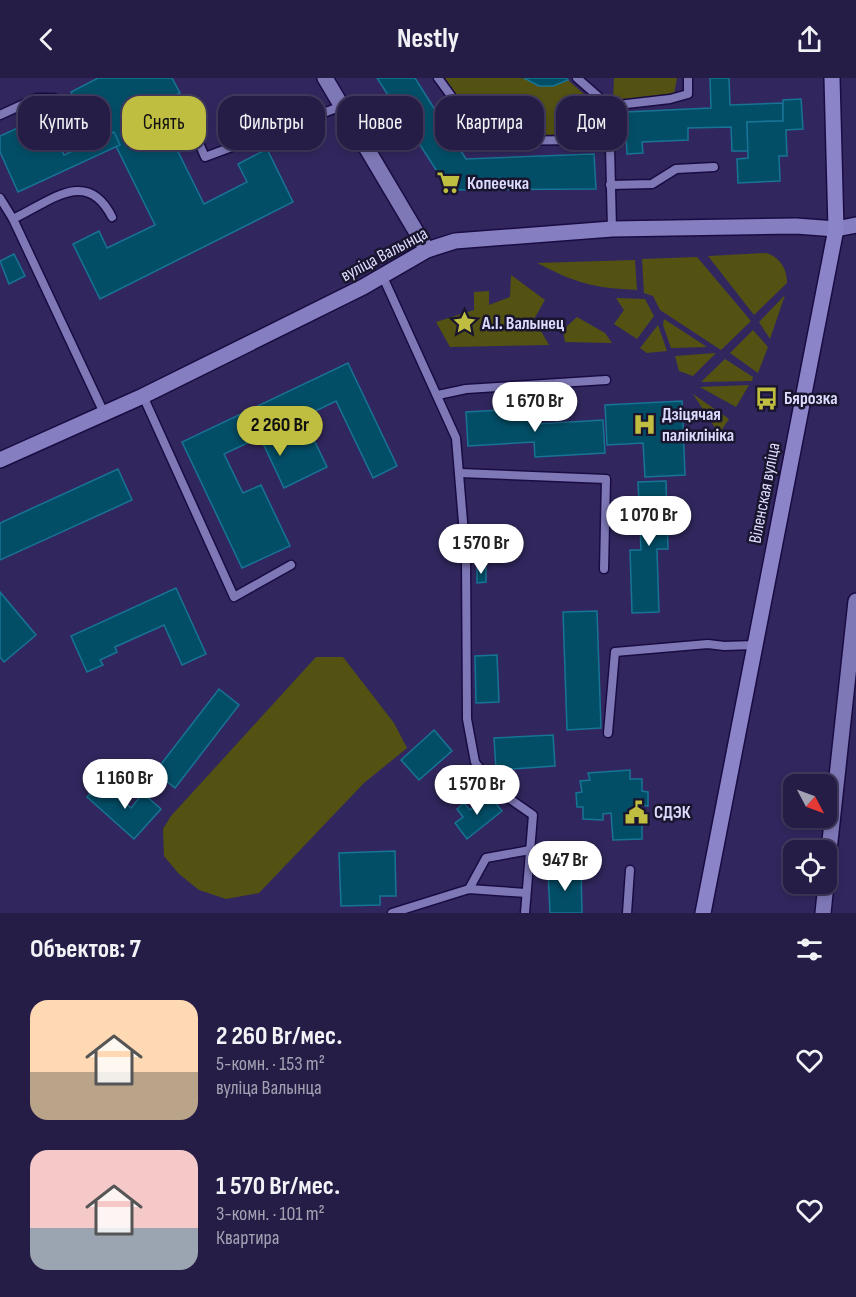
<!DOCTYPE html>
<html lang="ru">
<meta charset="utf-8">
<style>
:root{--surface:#251d46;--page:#2d264d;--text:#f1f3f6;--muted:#a3a2b3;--line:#423b5f;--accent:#c0be40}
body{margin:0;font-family:"Sofia Sans Condensed",sans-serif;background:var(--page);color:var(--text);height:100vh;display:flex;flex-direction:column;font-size:22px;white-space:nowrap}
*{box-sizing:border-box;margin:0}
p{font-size:20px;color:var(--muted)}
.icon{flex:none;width:33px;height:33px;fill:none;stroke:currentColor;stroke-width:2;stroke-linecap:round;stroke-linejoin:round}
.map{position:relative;height:835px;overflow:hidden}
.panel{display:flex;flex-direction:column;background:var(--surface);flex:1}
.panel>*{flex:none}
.guide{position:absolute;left:18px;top:18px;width:820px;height:54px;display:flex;gap:12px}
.needle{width:39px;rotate:131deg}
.buttons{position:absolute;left:783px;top:696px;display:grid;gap:12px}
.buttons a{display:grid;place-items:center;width:54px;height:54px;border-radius:12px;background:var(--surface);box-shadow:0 3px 9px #0003,0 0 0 2px var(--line);font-size:30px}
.price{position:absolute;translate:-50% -51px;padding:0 14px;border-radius:21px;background:#fff;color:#222;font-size:20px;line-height:39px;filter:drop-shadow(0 2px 3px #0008)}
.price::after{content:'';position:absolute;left:50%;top:36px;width:18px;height:14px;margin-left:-9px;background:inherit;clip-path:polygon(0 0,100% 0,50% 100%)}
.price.selected{background:var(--accent);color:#111}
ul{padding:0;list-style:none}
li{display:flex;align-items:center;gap:18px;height:150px;padding:0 30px}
li span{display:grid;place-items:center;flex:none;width:168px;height:120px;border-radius:18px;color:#555}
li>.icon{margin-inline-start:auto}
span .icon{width:72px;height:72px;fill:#fffc;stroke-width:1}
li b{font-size:26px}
h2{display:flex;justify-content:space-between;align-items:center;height:72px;padding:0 30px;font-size:26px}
.pill{padding:0 21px;border-radius:18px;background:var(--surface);box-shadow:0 3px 9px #0003,0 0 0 2px var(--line);font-size:21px;line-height:54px}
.pill.selected{background:var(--accent);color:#111}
header{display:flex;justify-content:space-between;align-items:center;height:78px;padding:0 30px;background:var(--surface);font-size:27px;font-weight:700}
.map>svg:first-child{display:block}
</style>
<header><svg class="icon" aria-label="back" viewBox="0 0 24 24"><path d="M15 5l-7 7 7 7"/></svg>Nestly<svg class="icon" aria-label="share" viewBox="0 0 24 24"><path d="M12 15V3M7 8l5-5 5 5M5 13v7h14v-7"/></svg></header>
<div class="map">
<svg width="856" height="835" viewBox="0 0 856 835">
<rect width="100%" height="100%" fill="#31275e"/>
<g fill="#535212">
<path d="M445,0C470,0 495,0 519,0C543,1 537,15 568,2L585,17L601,50L597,56L485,58Z"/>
<path d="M614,0H677L674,16L613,23Z"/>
<path d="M766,175C780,179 787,191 787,205L754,237L708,178Z"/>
<path d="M697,179L751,243L721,272L660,232L653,218L644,215L642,181Z"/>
<path d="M635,182L637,212C593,210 576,205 537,185Z"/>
<path d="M511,197L545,222L534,241L549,267L450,269L436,244L474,232V214L489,213V227L510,219Z"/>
<path d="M785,217L770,261L759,244Z"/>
<path d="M616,220L645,221L654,238L637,261L614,246L624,232Z"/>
<path d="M577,239L605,255L612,265L565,264L563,252Z"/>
<path d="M664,241L707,269L671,270L663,247Z"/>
<path d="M658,247L667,273L647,275L640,270Z"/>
<path d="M753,252L768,269L758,295L730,275Z"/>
<path d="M716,275L693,298L679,293L675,278Z"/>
<path d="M725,281L753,299L752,303L701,304Z"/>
<path d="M749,307L736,329L700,309Z"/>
<path d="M693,316L729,341L719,356Z"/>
<path d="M316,579H343L394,645L407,670L364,705L259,815L226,821L199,812L179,796L164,778L163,751L171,738Z"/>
</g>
<g fill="#034e67" stroke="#187495" stroke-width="1.5">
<path d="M98,0H172L180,15L155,27L204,126L247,104L238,86L267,71L293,124L100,221L73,166L99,153L107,170L155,147L109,54L94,61L71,14Z"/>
<path d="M377,0H415L466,81L594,76L596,111L449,112Z"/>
<path d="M524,0H566L568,2L553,8H539Z"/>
<path d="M710,0H729L730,27L783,25V43L747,44L748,73H732L731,49L688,50V62L642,64L643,75L627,76L625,34L711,30Z"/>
<path d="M801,21L803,51L786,52L787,78H779L780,103L738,105L737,81L748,80L747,44L783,43V22Z"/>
<path d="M46,37L64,77L114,54L120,67L18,114L0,74V58Z"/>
<path d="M14,176L25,198L9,206L0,183Z"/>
<path d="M348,285L397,388L373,400L336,323L303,339L327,389L284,410L260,359L224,376L243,415L261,407L290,468L242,490L182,364Z"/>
<path d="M682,323L685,397L645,399L643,365L607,367L605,327Z"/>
<path d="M536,330L537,346L603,342L605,375L535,379L534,364L468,368L466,334Z"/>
<path d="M118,391L132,422L0,482V445Z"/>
<path d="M666,403L668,471H657L659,534L632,535L630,472H641L638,404Z"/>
<path d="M477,490H486V504L477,505Z"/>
<path d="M176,510L206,576L182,587L164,547L115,569L117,574L100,582L103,587L87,594L71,558Z"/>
<path d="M0,514L36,557L4,584L0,579Z"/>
<path d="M597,533L601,650L567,652L563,534Z"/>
<path d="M497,577L499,624L476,625L475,578Z"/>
<path d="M219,611L239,627L175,710L155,694Z"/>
<path d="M434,652L452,673L419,702L401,682Z"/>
<path d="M553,657L555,688L496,692L494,660Z"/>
<path d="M630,692V701H642V713L648,714V728L642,727V761L613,762L611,735L603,736V742L583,741V729H577L576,715L582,714L580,703L590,702L588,695Z"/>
<path d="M101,704L131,730L143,715L161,731L134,761L87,719Z"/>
<path d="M489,717L502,733L467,761L455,745L463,739L457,731L464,725L470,732Z"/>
<path d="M395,773L396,818H380V827L341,828L339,775Z"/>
<path d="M581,793L582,835H550L548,794Z"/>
</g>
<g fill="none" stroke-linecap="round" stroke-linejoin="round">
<defs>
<g id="lane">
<path d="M438,0L484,63L587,62"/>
<path d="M577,0L609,28"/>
<path d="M186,35L205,79L342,28"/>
<path d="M0,37L37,20H54L62,29L76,57"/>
<path d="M610,107L652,106L676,91L714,89"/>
<path d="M0,120L13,141L104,335"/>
<path d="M13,141C51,123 87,89 112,139"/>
<path d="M612,151L609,28L670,21L688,16V0"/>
<path d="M383,199L456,360L466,480L467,641L475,684L494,710L533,737L525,835"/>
<path d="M438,317L466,311L606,302"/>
<path d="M143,318L234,519L291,487"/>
<path d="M460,395L606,401L604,491"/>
<path d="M608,655L615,574L708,566L724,568L755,567"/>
<path d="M469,811L486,780L530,772"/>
<path d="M392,835L469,811L526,815"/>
<path d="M627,835L630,792"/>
</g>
<g id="street">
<path d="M325,0L427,172"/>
<path d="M826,800L856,523"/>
<path d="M823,835L826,806"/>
</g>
<path id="secondary" d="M0,382L143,318L363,209L427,172L455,163L612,151L796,148L836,151L856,147"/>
<path id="primary" d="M703,835L836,151L832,0"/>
</defs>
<use href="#lane" stroke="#1a0c42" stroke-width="11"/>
<use href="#street" stroke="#1a0c42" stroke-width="18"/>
<use href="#secondary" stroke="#1a0c42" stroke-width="18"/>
<use href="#primary" stroke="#1a0c42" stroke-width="18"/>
<use href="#lane" stroke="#7e78b7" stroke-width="8"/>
<use href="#street" stroke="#7e78b7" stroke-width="15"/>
<use href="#secondary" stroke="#857ec0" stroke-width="15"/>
<use href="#primary" stroke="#8b84c8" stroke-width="15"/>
</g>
<defs>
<symbol id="supermarket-bare" viewBox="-9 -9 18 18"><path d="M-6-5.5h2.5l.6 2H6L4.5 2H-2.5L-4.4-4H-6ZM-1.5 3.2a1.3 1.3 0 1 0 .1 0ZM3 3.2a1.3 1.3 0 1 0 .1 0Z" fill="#c0be40" stroke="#19152e" stroke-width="2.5" paint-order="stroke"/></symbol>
<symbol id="sight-bare" viewBox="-9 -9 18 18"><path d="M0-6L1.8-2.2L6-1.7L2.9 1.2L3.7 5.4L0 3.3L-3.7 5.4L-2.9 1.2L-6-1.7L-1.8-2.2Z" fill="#c0be40" stroke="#19152e" stroke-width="2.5" paint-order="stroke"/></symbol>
<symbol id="bus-bare" viewBox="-9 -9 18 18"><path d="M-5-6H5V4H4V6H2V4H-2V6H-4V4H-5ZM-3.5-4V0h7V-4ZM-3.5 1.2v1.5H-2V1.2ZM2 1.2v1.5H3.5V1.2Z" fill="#c0be40" stroke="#19152e" stroke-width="2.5" paint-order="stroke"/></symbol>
<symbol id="hospital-bare" viewBox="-9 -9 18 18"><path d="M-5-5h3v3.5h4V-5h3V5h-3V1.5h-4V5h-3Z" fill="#c0be40" stroke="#19152e" stroke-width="2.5" paint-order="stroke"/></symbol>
<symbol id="civic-bare" viewBox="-9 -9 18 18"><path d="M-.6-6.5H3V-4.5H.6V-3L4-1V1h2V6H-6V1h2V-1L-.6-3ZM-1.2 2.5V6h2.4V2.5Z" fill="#c0be40" stroke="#19152e" stroke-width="2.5" paint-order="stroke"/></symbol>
</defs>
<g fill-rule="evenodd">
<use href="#supermarket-bare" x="432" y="88" width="33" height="33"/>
<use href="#sight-bare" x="448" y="228" width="33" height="33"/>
<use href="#bus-bare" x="750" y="304" width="33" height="33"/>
<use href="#hospital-bare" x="628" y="330" width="33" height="33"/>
<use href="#civic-bare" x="620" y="718" width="33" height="33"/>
</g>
<g text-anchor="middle" stroke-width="5" stroke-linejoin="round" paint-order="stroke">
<g font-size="18" font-weight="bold" fill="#dcdafd" stroke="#19152e" text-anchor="start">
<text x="467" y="111">Копеечка</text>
<text x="482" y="251">А.І. Валынец</text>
<text x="784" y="326">Бярозка</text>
<text x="662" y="342">Дзіцячая<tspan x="662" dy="21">паліклініка</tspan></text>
<text x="654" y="740">СДЭК</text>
</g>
<g font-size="18" fill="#dcdafd" stroke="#19152e">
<text transform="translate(384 176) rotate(-28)" y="6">вуліца Валынца</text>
<text transform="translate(764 415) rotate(-79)" y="6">Віленская вуліца</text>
</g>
</g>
</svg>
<div class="buttons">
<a><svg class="needle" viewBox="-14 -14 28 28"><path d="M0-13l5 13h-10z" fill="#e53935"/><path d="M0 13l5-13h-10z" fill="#a3a2b3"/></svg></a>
<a><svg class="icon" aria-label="locate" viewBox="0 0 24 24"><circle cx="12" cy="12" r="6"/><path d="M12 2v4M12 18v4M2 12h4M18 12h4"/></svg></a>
</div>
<b class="price" style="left:535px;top:355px">1 670 Br</b>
<b class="price selected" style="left:280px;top:379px">2 260 Br</b>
<b class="price" style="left:649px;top:469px">1 070 Br</b>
<b class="price" style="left:481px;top:497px">1 570 Br</b>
<b class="price" style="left:125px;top:732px">1 160 Br</b>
<b class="price" style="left:477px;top:738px">1 570 Br</b>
<b class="price" style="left:565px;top:814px">947 Br</b>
<div class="guide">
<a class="pill">Купить</a>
<a class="pill selected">Снять</a>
<a class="pill">Фильтры</a>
<a class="pill">Новое</a>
<a class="pill">Квартира</a>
<a class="pill">Дом</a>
</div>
</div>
<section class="panel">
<h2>Объектов: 7<svg class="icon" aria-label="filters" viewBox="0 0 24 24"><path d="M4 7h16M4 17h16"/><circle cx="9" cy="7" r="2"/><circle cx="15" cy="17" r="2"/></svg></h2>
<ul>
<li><span style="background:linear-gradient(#ffd9b3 60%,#b9a48a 0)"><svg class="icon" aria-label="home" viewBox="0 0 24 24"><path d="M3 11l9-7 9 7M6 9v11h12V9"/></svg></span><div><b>2 260 Br/мес.</b><p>5-комн. · 153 m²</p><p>вуліца Валынца</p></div><svg class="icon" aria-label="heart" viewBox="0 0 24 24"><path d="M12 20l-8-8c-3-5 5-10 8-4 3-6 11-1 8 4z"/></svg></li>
<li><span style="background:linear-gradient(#f6c9c9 65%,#9aa5b1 0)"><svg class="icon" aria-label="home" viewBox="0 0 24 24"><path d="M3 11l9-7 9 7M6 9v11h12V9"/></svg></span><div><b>1 570 Br/мес.</b><p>3-комн. · 101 m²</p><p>Квартира</p></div><svg class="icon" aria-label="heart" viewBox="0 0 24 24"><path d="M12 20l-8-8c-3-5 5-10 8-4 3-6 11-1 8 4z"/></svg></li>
</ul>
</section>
